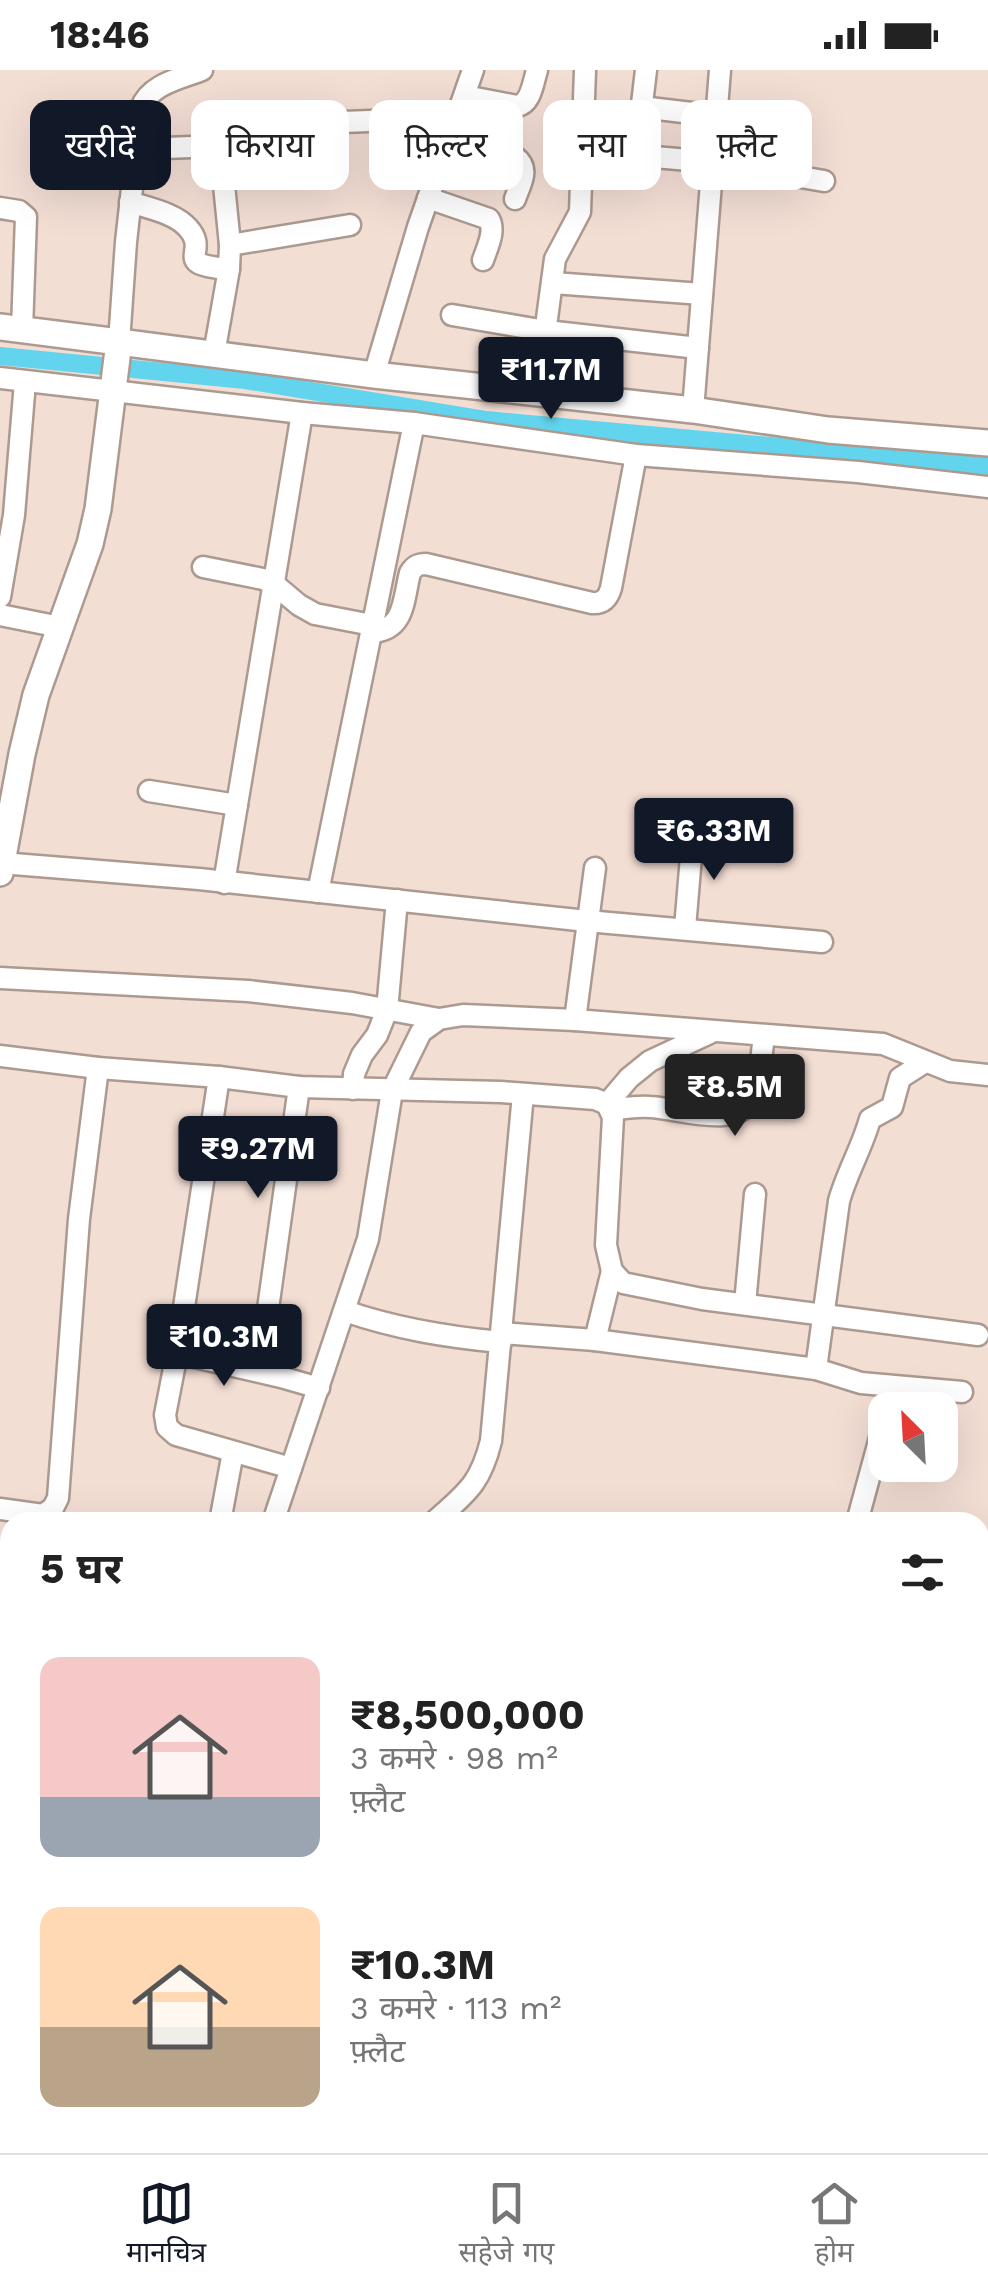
<!DOCTYPE html>
<html lang="hi">
<meta charset="utf-8">
<style>
:root{--surface:#fff;--page:#f2f2f2;--text:#222;--muted:#767676;--line:#e0e0e0;--accent:#111827}
body{margin:0;font-family:"Work Sans","Noto Sans Devanagari",sans-serif;background:var(--page);color:var(--text);height:100vh;display:flex;flex-direction:column;font-size:38px;white-space:nowrap}
*{box-sizing:border-box;margin:0}
p{font-size:32px;color:var(--muted)}
.icon{flex:none;width:55px;height:55px;fill:none;stroke:currentColor;stroke-width:2;stroke-linecap:round;stroke-linejoin:round}
.map{position:relative;flex:1;overflow:hidden}
.panel{position:absolute;left:0px;top:1442px;width:990px;height:642px;display:flex;flex-direction:column;background:var(--surface);border-radius:30px 30px 0 0;box-shadow:0 10px 40px #0002}
.panel>*{flex:none}
.top-card{position:absolute;left:30px;top:30px;width:930px;height:90px;display:flex;gap:20px}
.needle{width:65px;rotate:336deg}
.buttons{position:absolute;left:868px;top:1322px;display:grid;gap:20px}
.buttons a{display:grid;place-items:center;width:90px;height:90px;border-radius:20px;background:var(--surface);box-shadow:0 10px 40px #0002;font-size:50px}
.price{position:absolute;translate:-50% -85px;padding:0 22px;border-radius:10px;background:var(--accent);color:#fff;font-size:32px;line-height:65px;filter:drop-shadow(0 2px 5px #0008)}
.price::after{content:'';position:absolute;left:50%;top:60px;width:30px;height:22px;margin-left:-15px;background:inherit;clip-path:polygon(0 0,100% 0,50% 100%)}
.price.current{background:#222;color:#fff}
ul{padding:0;list-style:none}
li{display:flex;align-items:center;gap:30px;height:250px;padding:0 40px}
li span{display:grid;place-items:center;flex:none;width:280px;height:200px;border-radius:20px;color:#555}
li>.icon{margin-inline-start:auto}
span .icon{width:120px;height:120px;fill:#fffc;stroke-width:1}
li b{font-size:42px}
h2{display:flex;justify-content:space-between;align-items:center;height:120px;padding:0 40px;font-size:42px}
.pill{padding:0 35px;border-radius:20px;background:var(--surface);box-shadow:0 10px 40px #0002;font-size:35px;line-height:90px}
.pill.current{background:var(--accent);color:#fff}
.status{display:flex;justify-content:space-between;align-items:center;height:70px;padding:0 50px;background:var(--surface);direction:ltr}
.status svg{height:28px;fill:currentColor}
.dock{display:flex;justify-content:space-around;align-items:center;height:140px;border-top:2px solid var(--line);background:var(--surface);font-size:28px;color:var(--muted)}
.dock a{display:grid;justify-items:center;gap:5px}
.dock .current{color:var(--accent)}
.map>svg:first-child{display:block}
</style>
<div class="status"><b>18:46</b><svg viewBox="0 0 49 12"><path d="M0 12V9h3v3zM5 12V6h3v6zM10 12V3h3v9zM15 12V0h3v12zM26 1h20v11H26zM47 4h2v5h-2z"/></svg></div>
<div class="map">
<svg width="988" height="2083" viewBox="0 0 988 2083">
<rect width="100%" height="100%" fill="#f3ded4"/>
<g fill="none" stroke-linecap="round" stroke-linejoin="round">
<path stroke="#62d4ed" stroke-width="18" d="M0,286L245,310L485,350L988,396"/>
<defs>
<g id="minor">
<path d="M465,26L517,36C531,34 533,13 537,0"/>
<path d="M641,37L717,46"/>
<path d="M450,65L515,87C531,99 520,114 515,129"/>
<path d="M136,79L220,76"/>
<path d="M583,81L713,92L824,111"/>
<path d="M636,85L646,0"/>
<path d="M428,128L489,149C496,161 487,178 483,190"/>
<path d="M130,132C148,138 175,143 188,158C211,183 169,194 229,199"/>
<path d="M0,138L19,141L26,147L22,260"/>
<path d="M230,175L350,155"/>
<path d="M553,213L702,224"/>
<path d="M452,245L546,261L698,278"/>
<path d="M119,272L126,172L141,38C150,14 179,9 202,0"/>
<path d="M214,284L229,199L230,175L219,65L223,59L230,56L397,50"/>
<path d="M374,305L418,157L473,0"/>
<path d="M0,308L302,343L414,353L636,385L858,402L988,417"/>
<path d="M537,323L555,189L580,142L585,0"/>
<path d="M693,340L720,0"/>
<path d="M203,497L263,509L274,514L299,535L315,544L372,555"/>
<path d="M0,527L14,445L25,312"/>
<path d="M0,545L60,557"/>
<path d="M371,562C405,561 403,530 410,503C414,496 418,494 426,494L592,533C603,534 608,528 611,518L636,385"/>
<path d="M149,721L237,735"/>
<path d="M1,793L199,809L587,851L822,872"/>
<path d="M224,813L302,343"/>
<path d="M318,822L414,353"/>
<path d="M685,858L693,763"/>
<path d="M0,908L248,921L352,933L439,949"/>
<path d="M575,950L595,798"/>
<path d="M0,986L98,998L219,1007L299,1017L501,1022L595,1029L607,1034L613,1047L606,1175L612,1201L623,1213L702,1229L978,1265"/>
<path d="M219,1007L177,1283L165,1345L167,1357L176,1365L291,1398"/>
<path d="M353,1019L354,1004L362,985L377,965L387,940L397,830"/>
<path d="M607,1034L629,1008L650,991L710,963"/>
<path d="M611,1040C624,1038 637,1036 650,1037C678,1038 737,1060 753,1028C761,1010 761,985 764,966"/>
<path d="M745,1234L755,1124"/>
<path d="M345,1241C397,1259 447,1267 501,1272"/>
<path d="M266,1253L299,1017"/>
<path d="M502,1263L595,1270L816,1299L861,1313L962,1322"/>
<path d="M595,1270L612,1201"/>
<path d="M177,1283L281,1307L319,1318"/>
<path d="M816,1299L839,1131C847,1102 862,1078 870,1049L892,1037L900,1008L925,992"/>
<path d="M0,1439L43,1445L53,1438L58,1428L79,1149L98,998"/>
<path d="M220,1452L233,1382"/>
<path d="M273,1452L368,1169L392,1021L421,962L439,949L463,945L575,950L883,974L950,1001L988,1005"/>
<path d="M434,1452C466,1423 480,1415 491,1371L523,1024"/>
<path d="M857,1452L885,1349"/>
<path d="M0,1543H10"/>
<path d="M980,1587L988,1593"/>
<path d="M980,1639L988,1614"/>
<path d="M0,1779L10,1781"/>
<path d="M734,2075V2083"/>
<path d="M825,2075L826,2083"/>
</g>
<g id="tertiary">
<path d="M0,257L119,272L98,439L90,474L36,625L22,684L0,803"/>
<path d="M119,272L374,305L693,340L828,360L988,373"/>
<path d="M0,1695V1711"/>
</g>
</defs>
<use href="#minor" stroke="#ac998f" stroke-width="25"/>
<use href="#tertiary" stroke="#ac998f" stroke-width="30"/>
<use href="#minor" stroke="#fff" stroke-width="20"/>
<use href="#tertiary" stroke="#fff" stroke-width="25"/>
</g>
</svg>
<div class="buttons">
<a><svg class="needle" viewBox="-14 -14 28 28"><path d="M0-13l5 13h-10z" fill="#e53935"/><path d="M0 13l5-13h-10z" fill="#767676"/></svg></a>
</div>
<b class="price" style="left:551px;top:352px">₹11.7M</b>
<b class="price" style="left:714px;top:813px">₹6.33M</b>
<b class="price current" style="left:735px;top:1069px">₹8.5M</b>
<b class="price" style="left:258px;top:1131px">₹9.27M</b>
<b class="price" style="left:224px;top:1319px">₹10.3M</b>
<div class="top-card">
<a class="pill current">खरीदें</a>
<a class="pill">किराया</a>
<a class="pill">फ़िल्टर</a>
<a class="pill">नया</a>
<a class="pill">फ़्लैट</a>
</div>
<section class="panel">
<h2>5 घर<svg class="icon" aria-label="filters" viewBox="0 0 24 24"><path d="M4 7h16M4 17h16"/><circle cx="9" cy="7" r="2"/><circle cx="15" cy="17" r="2"/></svg></h2>
<ul>
<li><span style="background:linear-gradient(#f6c9c9 70%,#9aa5b1 0)"><svg class="icon" aria-label="home" viewBox="0 0 24 24"><path d="M3 11l9-7 9 7M6 9v11h12V9"/></svg></span><div><b>₹8,500,000</b><p>3 कमरे · 98 m²</p><p>फ़्लैट</p></div></li>
<li><span style="background:linear-gradient(#ffd9b3 60%,#b9a48a 0)"><svg class="icon" aria-label="home" viewBox="0 0 24 24"><path d="M3 11l9-7 9 7M6 9v11h12V9"/></svg></span><div><b>₹10.3M</b><p>3 कमरे · 113 m²</p><p>फ़्लैट</p></div></li>
</ul>
</section>
</div>
<nav class="dock">
<a class="current"><svg class="icon" aria-label="map" viewBox="0 0 24 24"><path d="M3 6l6-2 6 2 6-2v14l-6 2-6-2-6 2zM9 4v14M15 6v14"/></svg>मानचित्र</a>
<a><svg class="icon" aria-label="saved" viewBox="0 0 24 24"><path d="M7 4h10v16l-5-4-5 4z"/></svg>सहेजे गए</a>
<a><svg class="icon" aria-label="home" viewBox="0 0 24 24"><path d="M3 11l9-7 9 7M6 9v11h12V9"/></svg>होम</a>
</nav>
